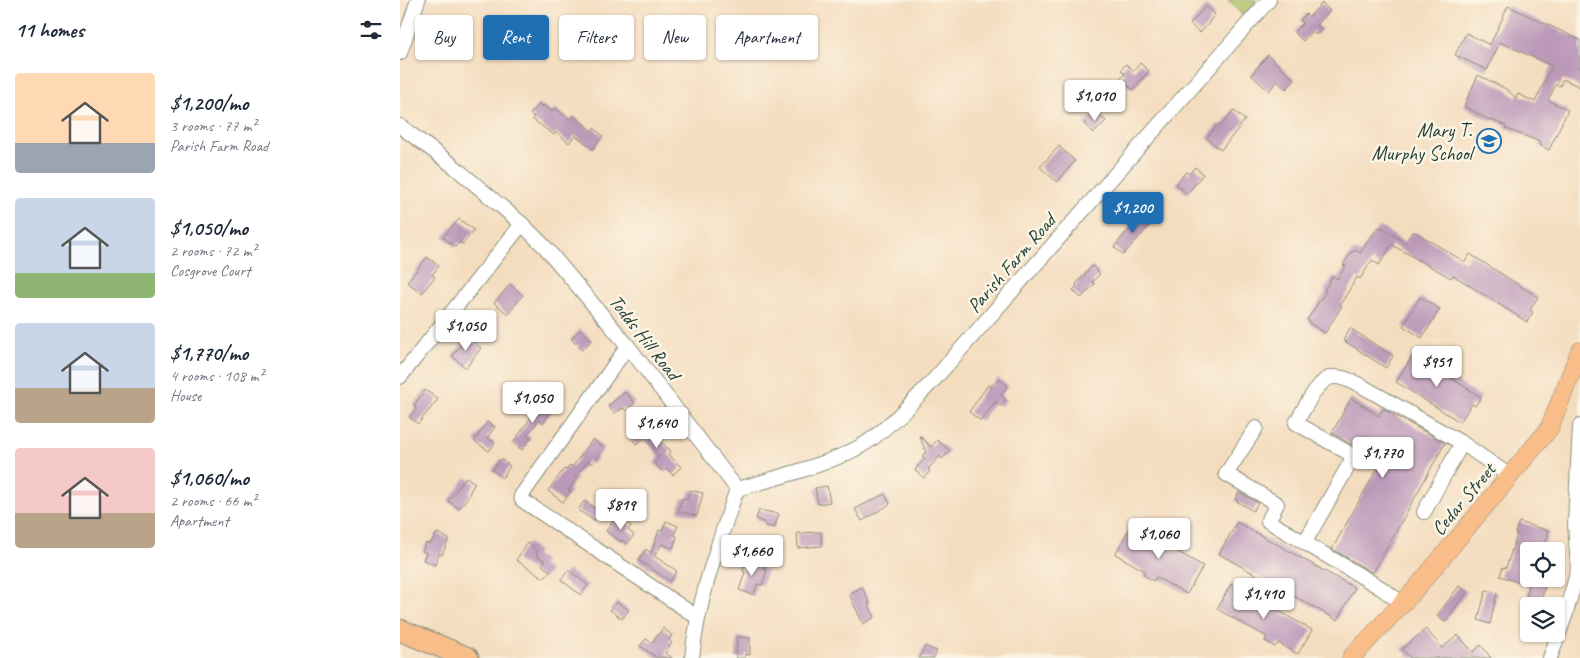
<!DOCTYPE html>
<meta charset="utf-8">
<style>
:root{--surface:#fff;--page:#f2f2f3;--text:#1f2937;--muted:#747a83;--accent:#1f6fb2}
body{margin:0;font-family:Caveat,sans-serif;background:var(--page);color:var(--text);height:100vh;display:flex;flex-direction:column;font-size:19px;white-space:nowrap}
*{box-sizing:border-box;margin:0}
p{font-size:16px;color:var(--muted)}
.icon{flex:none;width:28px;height:28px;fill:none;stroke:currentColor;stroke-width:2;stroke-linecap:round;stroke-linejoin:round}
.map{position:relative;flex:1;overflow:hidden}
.details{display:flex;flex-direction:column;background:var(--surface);width:400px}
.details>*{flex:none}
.banner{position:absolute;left:15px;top:15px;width:475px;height:45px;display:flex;gap:10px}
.controls{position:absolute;left:1120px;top:542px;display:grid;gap:10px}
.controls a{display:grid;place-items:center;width:45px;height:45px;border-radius:5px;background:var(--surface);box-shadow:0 1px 4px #0004;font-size:25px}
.price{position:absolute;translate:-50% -42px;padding:0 11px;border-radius:5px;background:#fff;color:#222;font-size:16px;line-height:32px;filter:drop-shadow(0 1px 2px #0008)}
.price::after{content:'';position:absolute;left:50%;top:30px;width:15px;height:11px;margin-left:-8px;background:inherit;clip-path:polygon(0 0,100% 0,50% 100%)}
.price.on{background:var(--accent);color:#fff}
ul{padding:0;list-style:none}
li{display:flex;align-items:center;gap:15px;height:125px;padding:0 15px}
li span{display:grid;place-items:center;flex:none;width:140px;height:100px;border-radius:5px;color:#555}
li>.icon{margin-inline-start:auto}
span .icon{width:60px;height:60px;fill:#fffc;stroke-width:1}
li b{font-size:21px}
h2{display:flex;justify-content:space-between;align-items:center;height:60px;padding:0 15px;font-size:21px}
.pill{padding:0 18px;border-radius:5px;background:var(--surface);box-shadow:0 1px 4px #0004;font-size:18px;line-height:45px}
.pill.on{background:var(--accent);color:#fff}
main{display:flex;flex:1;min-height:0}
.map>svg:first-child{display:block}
</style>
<main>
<section class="details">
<h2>11 homes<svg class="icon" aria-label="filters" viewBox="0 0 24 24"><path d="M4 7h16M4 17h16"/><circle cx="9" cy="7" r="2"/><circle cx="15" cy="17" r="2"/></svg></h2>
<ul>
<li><span style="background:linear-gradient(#ffd9b3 70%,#9aa5b1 0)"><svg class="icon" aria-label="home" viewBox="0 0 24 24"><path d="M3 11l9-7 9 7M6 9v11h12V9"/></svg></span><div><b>$1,200/mo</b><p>3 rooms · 77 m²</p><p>Parish Farm Road</p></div></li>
<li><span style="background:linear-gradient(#c9d6e8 75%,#8fb573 0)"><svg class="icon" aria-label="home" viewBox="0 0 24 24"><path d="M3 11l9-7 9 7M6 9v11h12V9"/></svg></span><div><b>$1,050/mo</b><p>2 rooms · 72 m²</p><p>Cosgrove Court</p></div></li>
<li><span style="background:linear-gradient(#c9d6e8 65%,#b9a48a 0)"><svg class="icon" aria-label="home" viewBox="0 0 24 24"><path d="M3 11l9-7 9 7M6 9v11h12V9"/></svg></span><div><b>$1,770/mo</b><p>4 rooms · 108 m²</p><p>House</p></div></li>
<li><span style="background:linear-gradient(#f6c9c9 65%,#b9a48a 0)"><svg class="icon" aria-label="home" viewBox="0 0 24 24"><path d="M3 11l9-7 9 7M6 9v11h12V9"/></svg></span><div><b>$1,060/mo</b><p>2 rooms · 66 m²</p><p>Apartment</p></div></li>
</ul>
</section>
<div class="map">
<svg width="1180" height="658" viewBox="0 0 1180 658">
<rect width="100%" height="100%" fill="#fcf5e5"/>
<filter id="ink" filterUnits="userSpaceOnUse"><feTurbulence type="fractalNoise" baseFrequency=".02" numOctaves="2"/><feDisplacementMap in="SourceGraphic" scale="10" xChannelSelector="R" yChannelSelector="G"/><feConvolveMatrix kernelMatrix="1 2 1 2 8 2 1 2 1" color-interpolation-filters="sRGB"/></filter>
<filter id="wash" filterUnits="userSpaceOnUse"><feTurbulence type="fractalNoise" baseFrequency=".0096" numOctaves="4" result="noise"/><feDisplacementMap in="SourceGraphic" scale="20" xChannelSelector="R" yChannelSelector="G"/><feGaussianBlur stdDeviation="1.12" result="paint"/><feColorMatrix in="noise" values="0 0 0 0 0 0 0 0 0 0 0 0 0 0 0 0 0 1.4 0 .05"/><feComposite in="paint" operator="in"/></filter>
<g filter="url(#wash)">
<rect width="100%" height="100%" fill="#f4ddbf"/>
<path fill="#adc064" stroke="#667e4c" d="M828,0H857L843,16Z"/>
<g id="blocks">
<g fill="#bc99b9">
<path d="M922,3L930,11L917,25L922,29L916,35L912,31L903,41L894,32L903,23L900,20L906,14L909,17Z"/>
<path d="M806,6L815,14L809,22H810L800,33L790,24Z"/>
<path d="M1108,6L1180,40V87L1163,79L1160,86L1156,84L1148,100L1168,110L1149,150L1139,145L1140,142L1105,128L1106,126L1092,120L1091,121L1064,106L1078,75L1106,89L1116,98L1118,94L1135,102L1152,66L1100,42L1087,70L1055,55L1066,33L1090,45Z"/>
<path d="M868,55L895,80L886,89L877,81L869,91L851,75Z"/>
<path d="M740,63L749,71L733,90L720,79L725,74L721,70L726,64L734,71Z"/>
<path d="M139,104L142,107L143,105L152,112L155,108L171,120L174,116L192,131L194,128L203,136L193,149L175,135L169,143L156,132L154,135L132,119L134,117L130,114Z"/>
<path d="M833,110L845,120L821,150L807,138L818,124L821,126Z"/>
<path d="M696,112L706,121L694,133L684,124Z"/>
<path d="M659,146L675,161L657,182L640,167Z"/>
<path d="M795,167L803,174L787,194L776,184L786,172L789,174Z"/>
<path d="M742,214L752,223L723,255L714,247Z"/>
<path d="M59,219L74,230L63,244L60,242L55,247L43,237Z"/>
<path d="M978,227L980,229L981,227L1005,243L1012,232L1014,233L1015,232L1065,262L1070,254L1138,297L1130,310L1133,312L1127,322L1053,275L1051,278L992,245L979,265L972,260L960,279L957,277L940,305L942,306L925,333L909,323L910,322L907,320L926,291L924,290L933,276L937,279L946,266L943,265L952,251L954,252L956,250L960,253Z"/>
<path d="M27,257L39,266L32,275L35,277L22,293L7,282Z"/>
<path d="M692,266L700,274L692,282L695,284L681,298L673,290L677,286L676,284Z"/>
<path d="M110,284L123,295L108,314L94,303Z"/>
<path d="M1020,297L1040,309L1022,338L1003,326Z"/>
<path d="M950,328L993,356L986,368L943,340Z"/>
<path d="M180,329L192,340L182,350L171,339Z"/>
<path d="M67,337L81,348L66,368L52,356Z"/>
<path d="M1015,355L1081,397L1075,406L1072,404L1060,422L996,382L1011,358L1013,359Z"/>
<path d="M598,378L608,386L601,395L606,400L601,406L595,402L581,421L569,412L588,385L591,387Z"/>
<path d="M25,390L38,399L18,424L9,417L16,408L14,405Z"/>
<path d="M225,392L235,403L226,411L223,408L214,413L208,406Z"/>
<path d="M951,398L979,416L983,409L1045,443L973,573L932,549L981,462L932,433Z"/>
<path d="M144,399L152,405L149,409L152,411L143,423L139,420L127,435L131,438L122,450L113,443Z"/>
<path d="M248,421L260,439L259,440L271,451L268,454L281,467L273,475L267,469L264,472L254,463L259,457L245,438L236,444L231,437L242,430L240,427Z"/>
<path d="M87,422L95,427L87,438L95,443L89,451L74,441Z"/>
<path d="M519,435L531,447L537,440L550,451L542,459L540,456L528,469L530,471L524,478L515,470L525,458L522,456L526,452Z"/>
<path d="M193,439L204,448L192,464L188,461L175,477L177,478L168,490L171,491L163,502L148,491L164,469L166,470L170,465L172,467Z"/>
<path d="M101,459L110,466L102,478L92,470Z"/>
<path d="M66,477L75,483L69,493L70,494L59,509L48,501Z"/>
<path d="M427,486L430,502L418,504L415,488Z"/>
<path d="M290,490L303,493L297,516L278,511L282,498L287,499Z"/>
<path d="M839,492L858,503L853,511L835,500Z"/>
<path d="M485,494L490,504L462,521L455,509Z"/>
<path d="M184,501L201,512L194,521L178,510Z"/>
<path d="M359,510L379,514L374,528L364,525L365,523L356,519Z"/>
<path d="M222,519L231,526L228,530L234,535L227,544L222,540L221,542L206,531L214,520L218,523Z"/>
<path d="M266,521L278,526L274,535L277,536L273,548L262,544L254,556L277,571L270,581L238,560L246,549L251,553L259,530L262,531Z"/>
<path d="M837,522L955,588L937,620L819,554Z"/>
<path d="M1119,522L1149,531L1143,551H1129V579L1146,581L1140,606H1128L1129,604L1125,603L1129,586L1100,576L1103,567L1106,568L1117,534L1115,533Z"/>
<path d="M731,526L803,566L787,594L756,577L754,581L743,575L745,571L715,554Z"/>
<path d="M421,532L422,546L398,548L397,533Z"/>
<path d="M37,533L49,539L42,555L39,554L35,565L23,560L26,553L22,551L26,543L30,544Z"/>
<path d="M128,543L138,551L136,555L145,561L142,565L150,571L144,578L116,560Z"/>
<path d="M346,559L364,565L363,569L367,570L362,585L357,584L354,595L339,590L345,572L343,571Z"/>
<path d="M168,570L188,585L181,595L161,580Z"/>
<path d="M831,584L912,630L898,654L878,643L875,647L865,641L867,637L817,609Z"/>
<path d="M1059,586L1067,592L1045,622L1037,616Z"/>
<path d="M462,587L470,603L468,604L475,617L463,624L449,594Z"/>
<path d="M1086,590L1097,593L1090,624L1078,620Z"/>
<path d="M217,602L229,610L222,619L210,610Z"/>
<path d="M263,628L272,635L269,640L272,643L265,653L272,658H257L240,646L246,639L252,643Z"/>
<path d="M1026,629L1042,648L1058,635L1073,652L1081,645L1091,658H1010L1002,649Z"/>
<path d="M337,637L350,638V655L345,654V658H336Z"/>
<path d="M525,646L537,651L534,658H519Z"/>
</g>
</g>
</g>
<g filter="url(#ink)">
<use href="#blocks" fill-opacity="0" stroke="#8a8d7a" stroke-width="1"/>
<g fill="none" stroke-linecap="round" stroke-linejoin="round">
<defs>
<g id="minor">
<path d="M0,53L18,0"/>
<path d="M0,126L51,164L122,224L145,247L228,346L337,489"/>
<path d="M228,346L121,496L122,500L297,617"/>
<path d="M0,377L122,224"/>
<path d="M856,428L826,474L877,504L868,521L981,588L1002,603"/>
<path d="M337,489C375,478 442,462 473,438C494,422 512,402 531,383L869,0"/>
<path d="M1024,512L1062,443"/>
<path d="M905,542L954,456L896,423C904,410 917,379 933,377C942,376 951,381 960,385L1062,443L1110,476"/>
<path d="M292,658C298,599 318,545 337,489"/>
<path d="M1150,658L1165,616L1178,570L1175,523L1180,426"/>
</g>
<path id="major" d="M951,658L1014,591L1149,429L1180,351"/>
<path id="highway" d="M0,630L68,658"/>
</defs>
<use href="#minor" stroke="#8a8d7a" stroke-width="16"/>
<use href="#major" stroke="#8a8d7a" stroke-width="19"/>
<use href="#highway" stroke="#8a8d7a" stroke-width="23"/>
<use href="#minor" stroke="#fff" stroke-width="14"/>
<use href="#major" stroke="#f8bd89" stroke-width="18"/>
<use href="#highway" stroke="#f8bd89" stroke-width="21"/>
</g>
</g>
<defs>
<symbol id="school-ring" viewBox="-11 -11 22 22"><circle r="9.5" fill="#fcf5e5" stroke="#1f6fb2" stroke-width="1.5"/><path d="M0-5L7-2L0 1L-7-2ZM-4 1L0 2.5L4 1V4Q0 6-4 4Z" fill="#1f6fb2"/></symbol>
</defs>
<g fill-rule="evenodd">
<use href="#school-ring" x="1075" y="127" width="28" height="28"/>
</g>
<g text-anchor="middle" stroke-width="5" stroke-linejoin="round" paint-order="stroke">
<g font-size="20" fill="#1f3d34" stroke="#fcf5e5" text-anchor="end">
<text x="1072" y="137">Mary T.<tspan x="1072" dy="23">Murphy School</tspan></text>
</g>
<g font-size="20" fill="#1f3d34" stroke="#fcf5e5">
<text transform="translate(611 263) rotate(-49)" y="7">Parish Farm Road</text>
<text transform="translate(245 337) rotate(52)" y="7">Todds Hill Road</text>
<text transform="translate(1063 499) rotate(-50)" y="7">Cedar Street</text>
</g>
</g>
</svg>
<div class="controls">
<a><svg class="icon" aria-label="locate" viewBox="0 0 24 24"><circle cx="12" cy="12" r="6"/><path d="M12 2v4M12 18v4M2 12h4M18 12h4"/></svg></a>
<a><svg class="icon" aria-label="layers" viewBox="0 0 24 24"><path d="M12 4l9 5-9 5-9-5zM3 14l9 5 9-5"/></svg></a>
</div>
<b class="price" style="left:695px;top:122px">$1,010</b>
<b class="price on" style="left:733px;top:234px">$1,200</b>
<b class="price" style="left:66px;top:352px">$1,050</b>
<b class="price" style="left:1037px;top:388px">$951</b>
<b class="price" style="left:133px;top:424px">$1,050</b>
<b class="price" style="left:257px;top:449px">$1,640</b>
<b class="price" style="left:983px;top:479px">$1,770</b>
<b class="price" style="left:221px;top:531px">$819</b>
<b class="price" style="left:759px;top:560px">$1,060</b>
<b class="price" style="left:352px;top:577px">$1,660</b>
<b class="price" style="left:864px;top:620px">$1,410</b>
<div class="banner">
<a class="pill">Buy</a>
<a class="pill on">Rent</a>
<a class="pill">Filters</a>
<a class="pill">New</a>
<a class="pill">Apartment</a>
</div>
</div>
</main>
